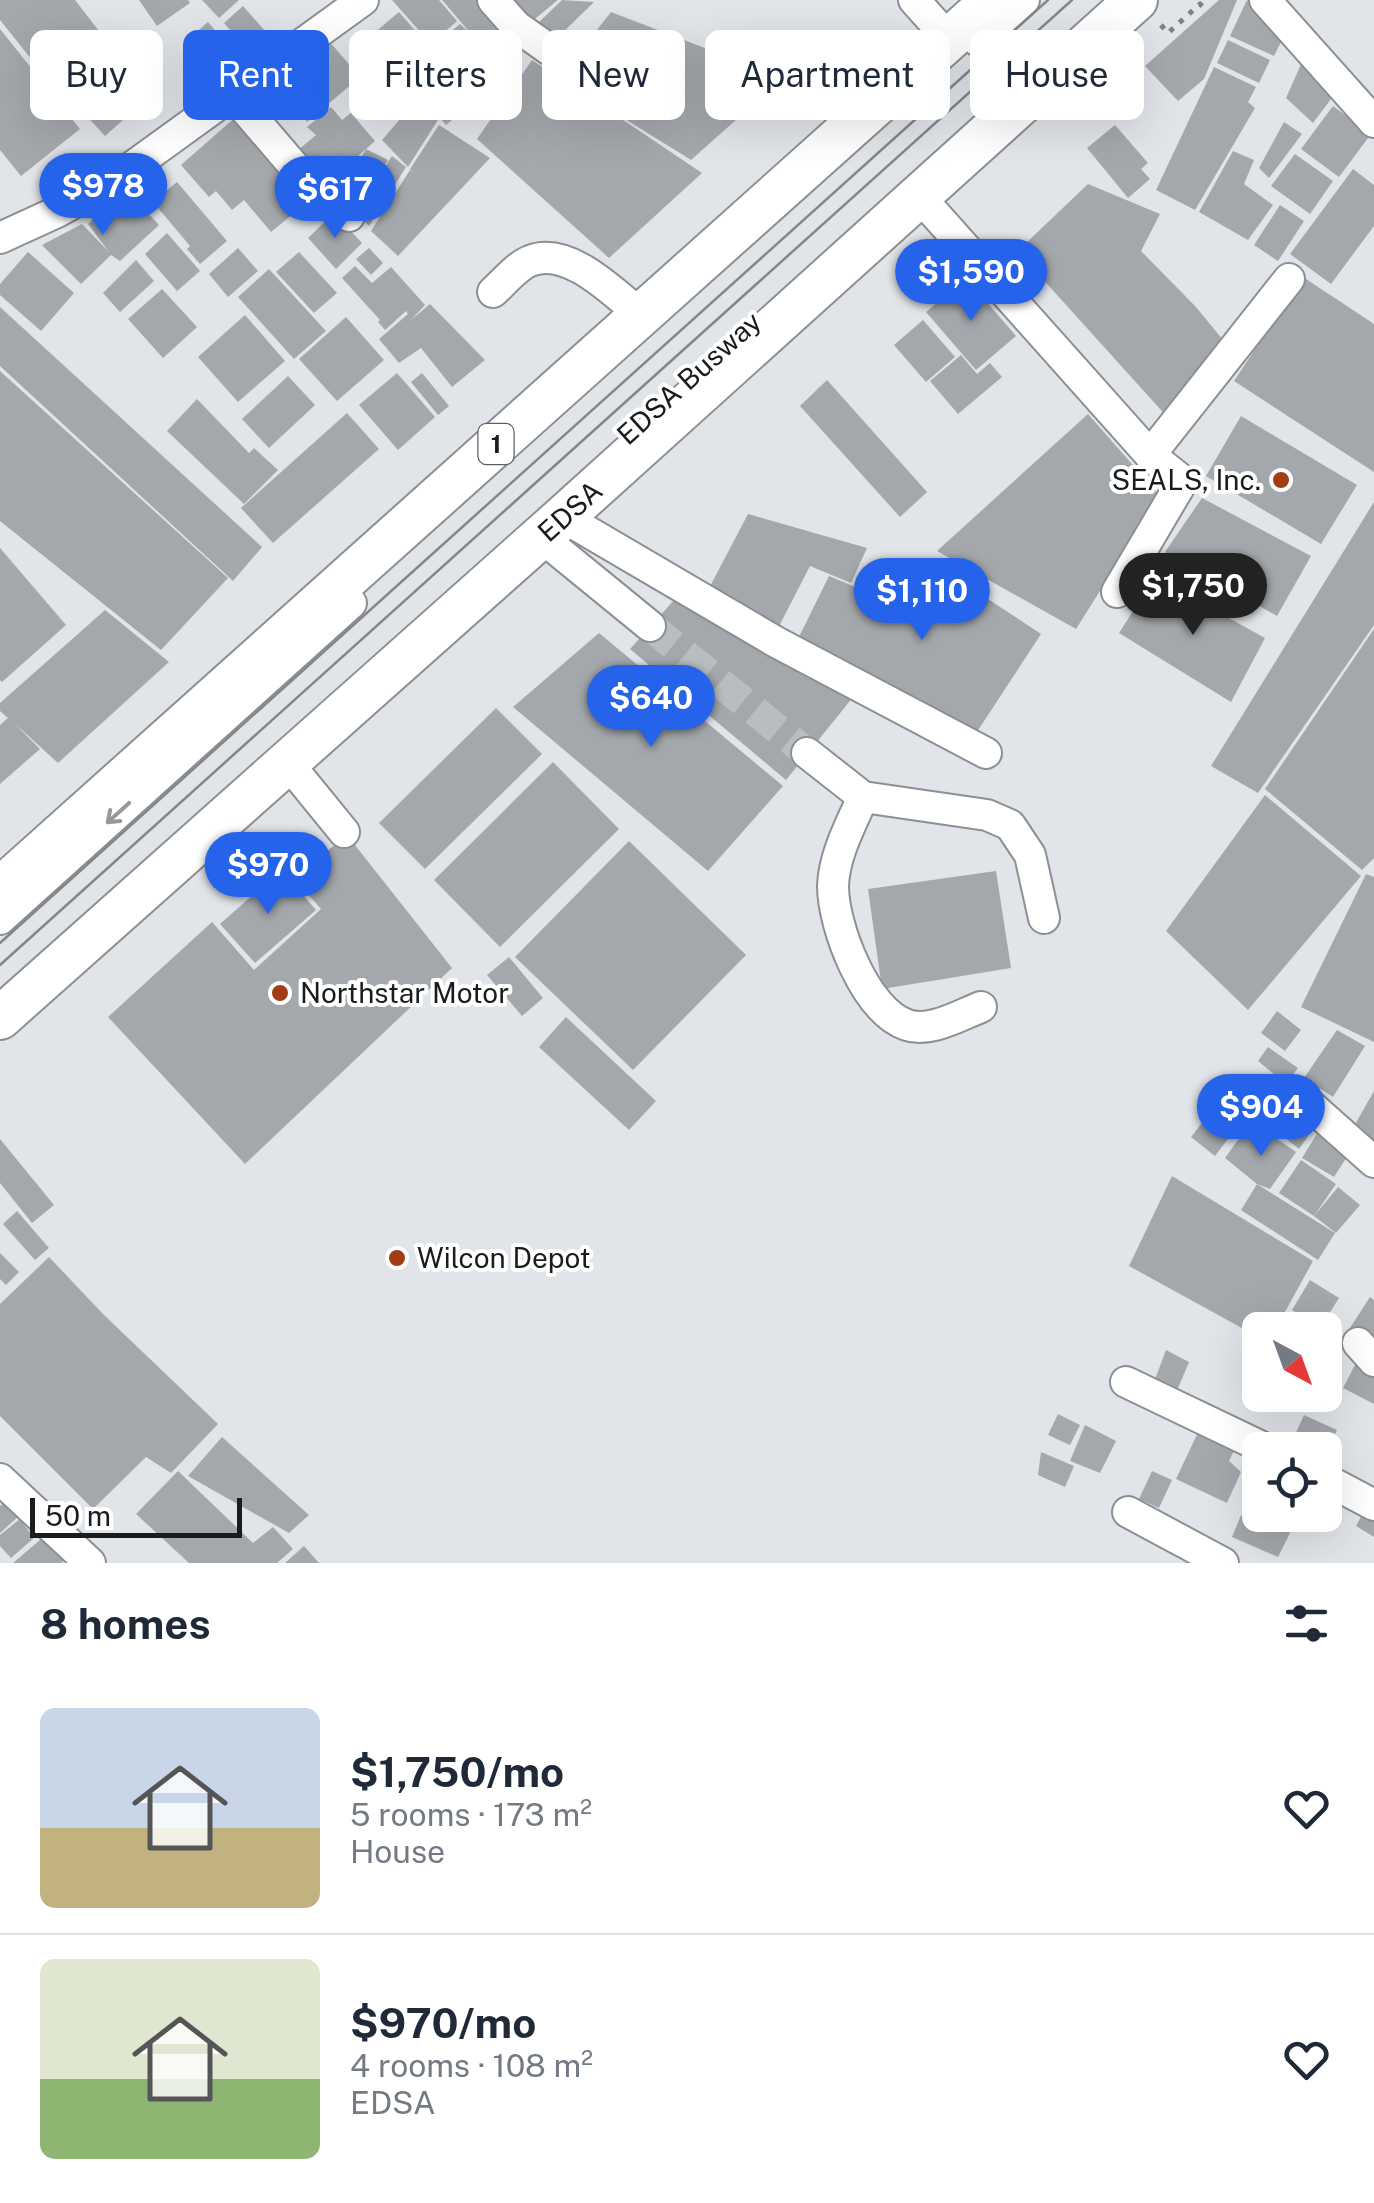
<!DOCTYPE html>
<meta charset="utf-8">
<style>
:root{--surface:#fff;--page:#f6f6f7;--text:#1f2937;--muted:#747a83;--line:#e0e1e3;--accent:#2563eb}
body{margin:0;font-family:"Public Sans",sans-serif;background:var(--page);color:var(--text);height:100vh;display:flex;flex-direction:column;font-size:38px;white-space:nowrap}
*{box-sizing:border-box;margin:0}
p{font-size:32px;color:var(--muted)}
.icon{flex:none;width:55px;height:55px;fill:none;stroke:currentColor;stroke-width:2;stroke-linecap:round;stroke-linejoin:round}
.map{position:relative;height:1563px;overflow:hidden}
.sheet{display:flex;flex-direction:column;background:var(--surface);flex:1}
.sheet>*{flex:none}
.banner{position:absolute;left:30px;top:30px;width:1315px;height:90px;display:flex;gap:20px}
.needle{width:65px;rotate:139deg}
.tools{position:absolute;left:1242px;top:1312px;display:grid;gap:20px}
.tools a{display:grid;place-items:center;width:100px;height:100px;border-radius:15px;background:var(--surface);box-shadow:0 10px 40px #0002;font-size:50px}
.scale{position:absolute;left:30px;bottom:25px;width:212px;box-sizing:border-box;padding-left:10px;border:5px solid #191b1c;border-top:0;font-size:28px;line-height:35px;white-space:nowrap;color:#191b1c;-webkit-text-stroke:8px #fff;paint-order:stroke}
.price{position:absolute;translate:-50% -85px;padding:0 22px;border-radius:35px;background:var(--accent);color:#fff;font-size:32px;line-height:65px;filter:drop-shadow(0 2px 5px #0008)}
.price::after{content:'';position:absolute;left:50%;top:60px;width:30px;height:22px;margin-left:-15px;background:inherit;clip-path:polygon(0 0,100% 0,50% 100%)}
.price.active{background:#222;color:#fff}
ul{padding:0;list-style:none}
li{display:flex;align-items:center;gap:30px;height:250px;padding:0 40px}
li+li{border-top:2px solid var(--line)}
li span{display:grid;place-items:center;flex:none;width:280px;height:200px;border-radius:15px;color:#555}
li>.icon{margin-inline-start:auto}
span .icon{width:120px;height:120px;fill:#fffc;stroke-width:1}
li b{font-size:42px}
h2{display:flex;justify-content:space-between;align-items:center;height:120px;padding:0 40px;font-size:42px}
.tag{padding:0 35px;border-radius:15px;background:var(--surface);box-shadow:0 10px 40px #0002;font-size:35px;line-height:90px}
.tag.active{background:var(--accent);color:#fff}
.map>svg:first-child{display:block}
</style>
<div class="map">
<svg width="1374" height="1563" viewBox="0 0 1374 1563">
<rect width="100%" height="100%" fill="#e1e5e9"/>
<g fill="#a4a8ac">
<path d="M0,0H75L99,31L44,75L0,20Z"/>
<path d="M139,0H188L190,3L157,26Z"/>
<path d="M202,0H239L219,18Z"/>
<path d="M392,0H439L457,21L431,44Z"/>
<path d="M442,0H488L526,44L498,67L506,76L479,99L472,91L463,99L469,106L446,125L420,94L450,67L432,47L460,24L473,36Z"/>
<path d="M501,0H558L525,27Z"/>
<path d="M562,0L594,2L553,42L536,25Z"/>
<path d="M1219,0H1237L1204,79L1178,101L1145,66Z"/>
<path d="M1247,0L1282,40L1274,56L1230,36Z"/>
<path d="M243,6L267,33L247,50L224,23Z"/>
<path d="M399,12L419,35L381,68L361,44Z"/>
<path d="M611,12L783,78L691,160L580,91L702,173L609,258L477,139L532,60L559,78Z"/>
<path d="M208,22L236,55L213,74L186,41Z"/>
<path d="M0,29L80,129L21,176L0,150Z"/>
<path d="M328,40L360,77L307,122L276,84Z"/>
<path d="M1228,40L1270,60L1259,83L1217,63Z"/>
<path d="M425,42L446,66L417,92L396,67Z"/>
<path d="M1302,62L1334,95L1313,123L1286,98Z"/>
<path d="M1214,67L1256,87L1248,102L1255,108L1195,210L1156,190Z"/>
<path d="M390,69L408,91L379,117L360,95Z"/>
<path d="M90,82L123,120L105,136L71,99Z"/>
<path d="M268,89L285,109L264,127L247,107Z"/>
<path d="M419,97L438,120L408,167L382,140Z"/>
<path d="M1333,106L1371,134L1339,177L1301,149Z"/>
<path d="M331,107L342,120L351,113L375,141L366,149L388,160L371,188L392,156L406,167L369,226L339,196L366,149L321,188L292,155L316,135L307,127Z"/>
<path d="M238,115L311,199L271,232L244,200L232,210L216,191L209,197L181,165Z"/>
<path d="M1284,122L1302,134L1269,178L1259,168Z"/>
<path d="M439,125L490,158L398,256L371,231L410,170L413,172L410,169Z"/>
<path d="M1115,125L1148,163L1141,169L1150,179L1128,198L1087,148Z"/>
<path d="M1233,151L1254,160L1244,184L1273,205L1248,240L1199,212Z"/>
<path d="M1295,154L1333,181L1310,214L1271,186Z"/>
<path d="M1353,169L1374,185V226L1331,284L1290,254Z"/>
<path d="M177,182L227,241L200,264L187,249L190,246L153,202Z"/>
<path d="M1088,184L1160,214L1141,251L1196,307L1228,346L1170,420L1030,265L1023,246Z"/>
<path d="M127,190L159,225L120,261L111,255L81,284L42,245L82,224L109,252L88,224Z"/>
<path d="M1280,205L1304,221L1278,261L1254,245Z"/>
<path d="M334,213L362,243L336,269L308,238Z"/>
<path d="M167,233L200,271L177,291L145,254Z"/>
<path d="M238,248L258,271L228,297L209,274Z"/>
<path d="M369,248L383,263L371,275L356,259Z"/>
<path d="M28,252L74,293L41,331L0,295V284Z"/>
<path d="M299,252L337,293L314,313L276,272Z"/>
<path d="M136,260L154,281L120,312L103,293Z"/>
<path d="M355,266L372,283L391,267L425,305L411,320L430,304L485,360L452,387L421,348L399,363L379,339L408,314L406,311L385,330L378,322L380,320L342,278Z"/>
<path d="M269,269L326,331L294,359L238,297Z"/>
<path d="M1303,277L1374,324V472L1234,381Z"/>
<path d="M966,278L1016,336L976,370L926,312Z"/>
<path d="M162,289L197,327L163,358L128,319Z"/>
<path d="M0,307L262,547L233,581L0,366Z"/>
<path d="M245,315L285,361L238,402L198,357Z"/>
<path d="M346,317L384,360L337,401L299,359Z"/>
<path d="M923,320L955,357L926,382L894,345Z"/>
<path d="M961,355L977,374L990,363L1002,377L958,414L930,381Z"/>
<path d="M0,371L228,578L161,650L0,521Z"/>
<path d="M397,373L435,417L398,450L359,405Z"/>
<path d="M422,373L449,406L438,415L411,382Z"/>
<path d="M288,376L315,405L269,448L242,419Z"/>
<path d="M827,380L927,492L900,517L800,406Z"/>
<path d="M197,399L249,453L254,448L278,470L244,504L167,431Z"/>
<path d="M347,413L379,449L273,543L241,508Z"/>
<path d="M1088,414L1160,496L1076,629L937,551Z"/>
<path d="M1241,416L1357,485L1321,544L1206,476Z"/>
<path d="M1202,498L1311,556L1277,616L1165,552Z"/>
<path d="M1374,502V625L1258,793L1211,766Z"/>
<path d="M748,514L867,548L851,583L810,566L775,634L706,594Z"/>
<path d="M0,548L66,625L2,682L0,680Z"/>
<path d="M892,559L953,576L1041,634L971,741L795,645L829,576L877,596Z"/>
<path d="M1155,577L1265,638L1231,702L1119,633Z"/>
<path d="M675,599L854,696L786,780L630,649Z"/>
<path d="M105,610L169,662L58,763L13,722L40,749L0,784V725L8,718L0,711V703Z"/>
<path d="M1374,629V858L1362,870L1265,789Z"/>
<path d="M599,633L783,786L708,871L513,707Z"/>
<path d="M496,708L542,754L425,869L379,823Z"/>
<path d="M553,762L619,829L500,947L434,880Z"/>
<path d="M1265,795L1361,876L1248,1010L1166,931Z"/>
<path d="M347,835L452,968L245,1164L108,1017L212,922L254,970L321,909L294,878Z"/>
<path d="M629,841L746,955L633,1070L515,957Z"/>
<path d="M281,870L316,910L255,963L220,924Z"/>
<path d="M996,871L1011,968L882,989L868,889Z"/>
<path d="M1366,874L1374,877V1042L1301,1007Z"/>
<path d="M509,957L543,998L522,1016L487,975Z"/>
<path d="M1277,1011L1301,1030L1285,1051L1261,1033Z"/>
<path d="M566,1017L656,1101L629,1130L539,1047Z"/>
<path d="M1337,1030L1365,1046L1333,1097L1304,1078Z"/>
<path d="M1268,1047L1298,1068L1286,1084L1258,1061Z"/>
<path d="M1265,1075L1284,1090L1269,1109L1250,1095Z"/>
<path d="M1374,1091V1140L1353,1128Z"/>
<path d="M1282,1108L1313,1129L1299,1149L1269,1125Z"/>
<path d="M1213,1109L1237,1127L1215,1156L1191,1137Z"/>
<path d="M1320,1129L1352,1149L1334,1177L1302,1158Z"/>
<path d="M1243,1133L1256,1142L1270,1134L1296,1152L1270,1189L1257,1184L1225,1158Z"/>
<path d="M0,1139L54,1205L32,1223L0,1183Z"/>
<path d="M1301,1160L1336,1184L1314,1216L1279,1193Z"/>
<path d="M1172,1176L1313,1261L1275,1330H1260V1338L1129,1266Z"/>
<path d="M1257,1184L1335,1233L1318,1260L1241,1210Z"/>
<path d="M1338,1187L1360,1205L1336,1233L1314,1216Z"/>
<path d="M17,1211L49,1248L35,1260L3,1224Z"/>
<path d="M0,1253L19,1272L6,1285L0,1279Z"/>
<path d="M49,1257L103,1314L218,1424L171,1473L146,1457L93,1509L0,1416V1304Z"/>
<path d="M1310,1280L1339,1298L1320,1328L1292,1310Z"/>
<path d="M1370,1297L1374,1300V1348L1348,1331Z"/>
<path d="M1166,1350L1189,1362L1176,1393L1154,1382Z"/>
<path d="M1356,1363L1374,1372V1404L1343,1388Z"/>
<path d="M1058,1414L1080,1425L1070,1445L1048,1435Z"/>
<path d="M1304,1415L1337,1430L1325,1456V1450L1289,1448Z"/>
<path d="M1085,1425L1116,1441L1100,1473L1070,1461Z"/>
<path d="M1201,1426L1238,1443L1229,1461L1241,1472L1227,1503L1176,1479Z"/>
<path d="M222,1437L309,1515L289,1533L188,1476Z"/>
<path d="M1041,1452L1074,1466L1065,1487L1038,1475Z"/>
<path d="M178,1471L253,1543L273,1527L293,1549L277,1563H189L136,1514Z"/>
<path d="M1152,1471L1172,1480L1159,1508L1139,1499Z"/>
<path d="M7,1500L20,1515L0,1533V1506Z"/>
<path d="M1366,1507L1374,1512V1537L1356,1526Z"/>
<path d="M1241,1515L1267,1529L1273,1515L1296,1521L1278,1557L1232,1537Z"/>
<path d="M20,1519L34,1538L11,1558L0,1546V1535Z"/>
<path d="M47,1534L67,1558L61,1563H13Z"/>
<path d="M304,1546L319,1563H285Z"/>
</g>
<g fill="none" stroke-linecap="round" stroke-linejoin="round">
<path stroke="#b9bdc0" stroke-width="30" stroke-dasharray="30 15" stroke-linecap="butt" d="M650,626L807,753"/>
<defs>
<g id="minor">
<path d="M493,0L516,26L550,50"/>
<path d="M914,0L949,39"/>
<path d="M1265,0L1374,122"/>
<path d="M978,41L1024,0"/>
<path d="M233,95L317,193L349,216"/>
<path d="M919,196L1150,455L1179,478V487L1117,592"/>
<path d="M0,238L59,211L114,180L363,0"/>
<path d="M493,292C504,282 517,266 530,261C568,245 615,294 641,315"/>
<path d="M1150,455L1289,279"/>
<path d="M563,517L776,642L986,753"/>
<path d="M541,537L650,626"/>
<path d="M807,753L863,797L987,815L1010,825L1030,855L1044,918"/>
<path d="M287,762L344,832"/>
<path d="M863,797C851,824 834,855 833,886C833,926 865,1011 907,1025C930,1033 960,1015 981,1007"/>
<path d="M0,919L351,603"/>
<path d="M1302,1098L1374,1162"/>
<path d="M1358,1343L1374,1361"/>
<path d="M1126,1382L1268,1450"/>
<path d="M0,1479L90,1563"/>
<path d="M1325,1479L1374,1505"/>
<path d="M1128,1512L1223,1563"/>
</g>
<g id="highway">
<path d="M0,889L993,0"/>
<path d="M0,1018L563,517L1136,0"/>
</g>
</defs>
<use href="#minor" stroke="#8c8f93" stroke-width="34"/>
<use href="#highway" stroke="#8c8f93" stroke-width="46"/>
<path stroke="#7f8284" stroke-width="5" stroke-dasharray="5 8" stroke-linecap="butt" d="M1161,25L1168,33L1200,4L1204,8"/>
<use href="#minor" stroke="#fff" stroke-width="30"/>
<use href="#highway" stroke="#fff" stroke-width="42"/>
<g stroke="#838789" stroke-width="2.5">
<path d="M0,943L1048,0"/>
<path d="M0,965L1072,0"/>
</g>
</g>
<defs><path id="oneway-shaft" d="M-6 0H5M1.5-3L5.5 0L1.5 3" fill="none" stroke-width="1.6" stroke-linecap="round" stroke-linejoin="round" transform="scale(2.5)"/></defs>
<use stroke="#989899" href="#oneway-shaft" transform="translate(118 813) rotate(138)"/>
<g fill="#a23c15" stroke="#fff" stroke-width="4">
<circle cx="1281" cy="480" r="10"/>
<circle cx="280" cy="993" r="10"/>
<circle cx="397" cy="1258" r="10"/>
</g>
<g text-anchor="middle" stroke-width="8" stroke-linejoin="round" paint-order="stroke">
<rect fill="#fff" stroke="#5e5f60" stroke-width="2.5" x="478.5" y="424" width="35" height="40" rx="8"/>
<g font-size="25" font-weight="bold" fill="#191b1c">
<text x="496" y="453">1</text>
</g>
<g font-size="28" fill="#191b1c" stroke="#fff">
<text transform="translate(689 378) rotate(-42)" y="10">EDSA Busway</text>
<text transform="translate(570 511) rotate(-42)" y="10">EDSA</text>
</g>
<g font-size="28" fill="#191b1c" stroke="#fff" text-anchor="start">
<text x="1261" y="490" text-anchor="end">SEALS, Inc.</text>
<text x="300" y="1003">Northstar Motor</text>
<text x="417" y="1268">Wilcon Depot</text>
</g>
</g>
</svg>
<div class="tools">
<a><svg class="needle" viewBox="-14 -14 28 28"><path d="M0-13l5 13h-10z" fill="#e53935"/><path d="M0 13l5-13h-10z" fill="#747a83"/></svg></a>
<a><svg class="icon" aria-label="locate" viewBox="0 0 24 24"><circle cx="12" cy="12" r="6"/><path d="M12 2v4M12 18v4M2 12h4M18 12h4"/></svg></a>
</div>
<div class="scale">50 m</div>
<b class="price" style="left:103px;top:238px">$978</b>
<b class="price" style="left:335px;top:241px">$617</b>
<b class="price" style="left:971px;top:324px">$1,590</b>
<b class="price active" style="left:1193px;top:638px">$1,750</b>
<b class="price" style="left:922px;top:643px">$1,110</b>
<b class="price" style="left:651px;top:750px">$640</b>
<b class="price" style="left:268px;top:917px">$970</b>
<b class="price" style="left:1261px;top:1159px">$904</b>
<div class="banner">
<a class="tag">Buy</a>
<a class="tag active">Rent</a>
<a class="tag">Filters</a>
<a class="tag">New</a>
<a class="tag">Apartment</a>
<a class="tag">House</a>
</div>
</div>
<section class="sheet">
<h2>8 homes<svg class="icon" aria-label="filters" viewBox="0 0 24 24"><path d="M4 7h16M4 17h16"/><circle cx="9" cy="7" r="2"/><circle cx="15" cy="17" r="2"/></svg></h2>
<ul>
<li><span style="background:linear-gradient(#c9d6e8 60%,#c2b280 0)"><svg class="icon" aria-label="home" viewBox="0 0 24 24"><path d="M3 11l9-7 9 7M6 9v11h12V9"/></svg></span><div><b>$1,750/mo</b><p>5 rooms · 173 m²</p><p>House</p></div><svg class="icon" aria-label="heart" viewBox="0 0 24 24"><path d="M12 20l-8-8c-3-5 5-10 8-4 3-6 11-1 8 4z"/></svg></li>
<li><span style="background:linear-gradient(#dfe7d0 60%,#8fb573 0)"><svg class="icon" aria-label="home" viewBox="0 0 24 24"><path d="M3 11l9-7 9 7M6 9v11h12V9"/></svg></span><div><b>$970/mo</b><p>4 rooms · 108 m²</p><p>EDSA</p></div><svg class="icon" aria-label="heart" viewBox="0 0 24 24"><path d="M12 20l-8-8c-3-5 5-10 8-4 3-6 11-1 8 4z"/></svg></li>
</ul>
</section>
